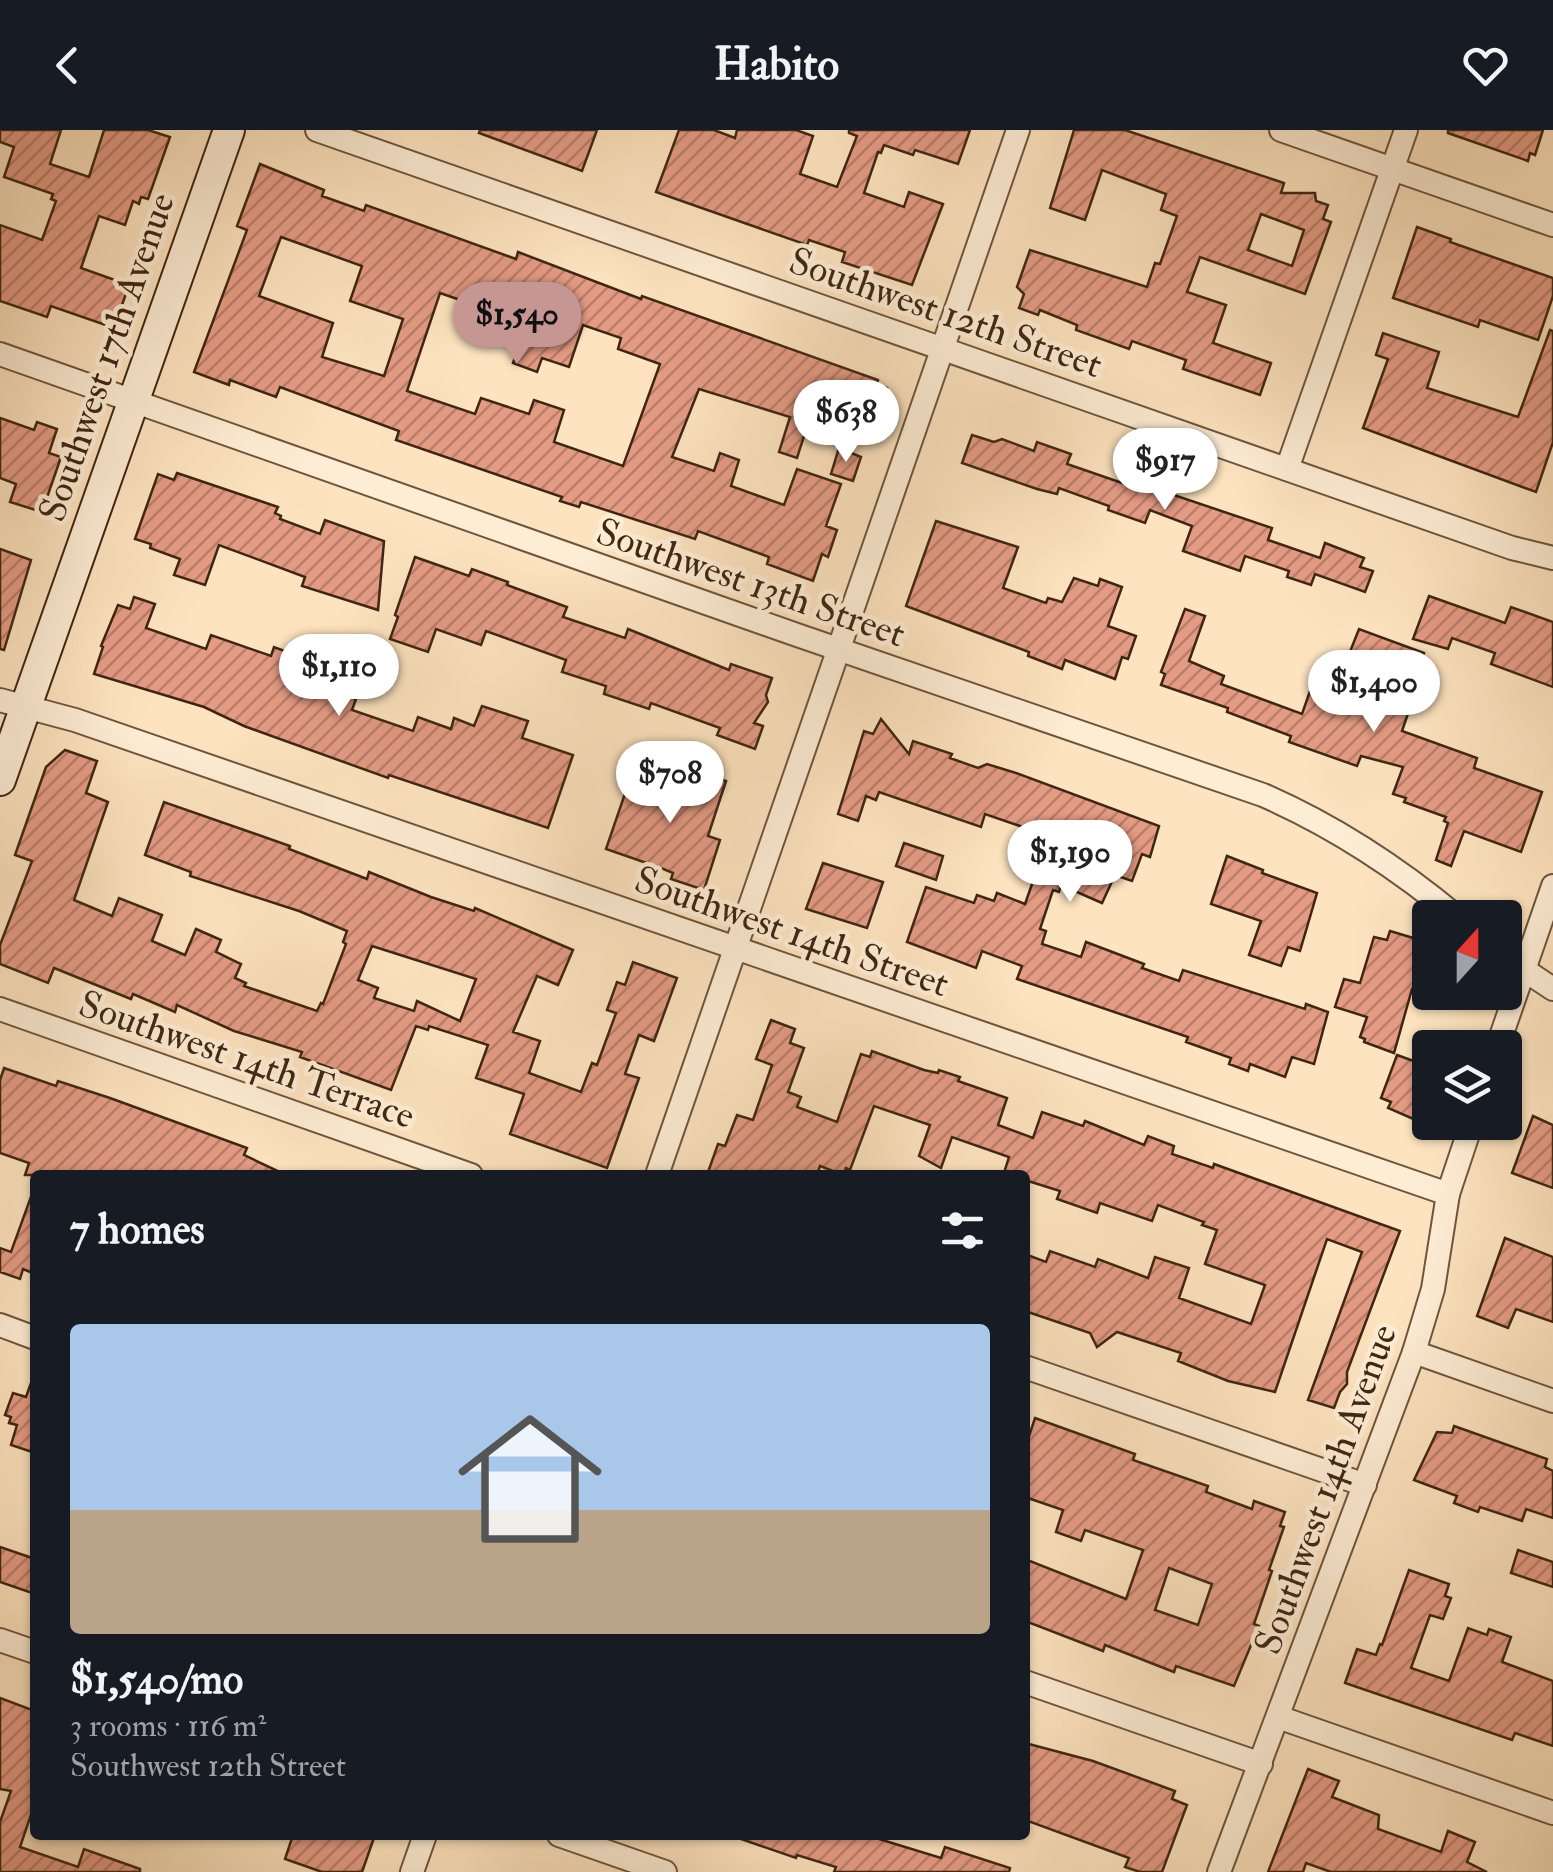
<!DOCTYPE html>
<meta charset="utf-8">
<style>
:root{--surface:#171b24;--page:#20242c;--text:#f1f3f6;--muted:#9ea1a6;--line:#363941;--accent:#c59692}
body{margin:0;font-family:"IM FELL Double Pica",serif;background:var(--page);color:var(--text);height:100vh;display:flex;flex-direction:column;font-size:38px;white-space:nowrap}
*{box-sizing:border-box;margin:0}
p{font-size:32px;color:var(--muted)}
.icon{flex:none;width:55px;height:55px;fill:none;stroke:currentColor;stroke-width:2;stroke-linecap:round;stroke-linejoin:round}
.map{position:relative;flex:1;overflow:hidden}
.drawer{position:absolute;left:30px;top:1040px;width:1000px;height:670px;display:flex;flex-direction:column;background:var(--surface);border-radius:10px;box-shadow:0 2px 8px #0004}
.drawer>*{flex:none}
.needle{width:65px;rotate:21deg}
.buttons{position:absolute;left:1412px;top:770px;display:grid;gap:20px}
.buttons a{display:grid;place-items:center;width:110px;height:110px;border-radius:10px;background:var(--surface);box-shadow:0 2px 8px #0004;font-size:50px}
.price{position:absolute;translate:-50% -85px;padding:0 22px;border-radius:35px;background:#fff;color:#222;font-size:32px;line-height:65px;filter:drop-shadow(0 2px 5px #0008)}
.price::after{content:'';position:absolute;left:50%;top:60px;width:30px;height:22px;margin-left:-15px;background:inherit;clip-path:polygon(0 0,100% 0,50% 100%)}
.price.selected{background:var(--accent);color:#111}
ul{padding:0;list-style:none}
li{display:grid;align-content:center;gap:20px;height:530px;padding:0 40px}
li+li{border-top:2px solid var(--line)}
li span{display:grid;place-items:center;height:310px;border-radius:10px;color:#555}
li>.icon{margin-inline-start:auto}
span .icon{width:180px;height:180px;fill:#fffc;stroke-width:1}
li b{font-size:42px}
h2{display:flex;justify-content:space-between;align-items:center;height:120px;padding:0 40px;font-size:42px}
header{display:flex;justify-content:space-between;align-items:center;height:130px;padding:0 40px;background:var(--surface);font-size:45px;font-weight:800}
.map>svg:first-child{display:block}
</style>
<header><svg class="icon" aria-label="back" viewBox="0 0 24 24"><path d="M15 5l-7 7 7 7"/></svg>Habito<svg class="icon" aria-label="heart" viewBox="0 0 24 24"><path d="M12 20l-8-8c-3-5 5-10 8-4 3-6 11-1 8 4z"/></svg></header>
<div class="map">
<svg width="1553" height="1742" viewBox="0 0 1553 1742">
<defs>
<pattern id="building-hatch" width="6" height="6" patternUnits="userSpaceOnUse" patternTransform="scale(2.5)"><rect width="6" height="6" fill="#e49b84"/><path d="M-1 1l2-2M0 6l6-6M5 7l2-2" fill="none" stroke="#ba7e6b"/></pattern>
</defs>
<rect width="100%" height="100%" fill="#fde3bf"/>
<filter id="stains"><feTurbulence type="fractalNoise" baseFrequency=".002" numOctaves="4"/><feColorMatrix values="0 0 0 0 .2 0 0 0 0 .09 0 0 0 0 .02 0 0 0 .5 -.17"/></filter>
<radialGradient id="worn" r=".72"><stop offset=".6" stop-color="#630" stop-opacity="0"/><stop offset="1" stop-color="#630" stop-opacity=".3"/></radialGradient>
<g fill="url(#building-hatch)" stroke="#3f2612" stroke-width="2.5" fill-rule="evenodd">
<path d="M0,0H61L50,34L89,47L104,0H148L170,7L148,69L141,67L139,74L133,71L125,95L99,86L81,138L129,155L114,198L51,176L47,187L0,171V95L42,110L56,71L51,69L53,64L4,47L14,17L0,12Z"/>
<path d="M480,0H597L582,41L479,3Z"/>
<path d="M679,0H714L735,8L737,0H796L813,6L800,44L837,57L857,6L849,3V0H970L958,34L915,20L913,25L884,15L881,23L878,22L864,63L904,77L909,62L943,74L912,155L842,132L845,122L809,110L807,115L656,62Z"/>
<path d="M1074,0H1125L1284,53L1281,63H1315L1316,71L1328,75L1323,89L1331,92L1305,164L1200,127L1187,162L1226,175L1213,213L1271,233L1260,265L1183,239L1186,230L1132,211L1129,219L1076,200L1077,195L1040,180L1038,185L1019,178L1024,164L1017,157L1030,120L1147,157L1155,133L1160,134L1177,86L1161,80L1166,64L1102,40L1085,90L1050,78ZM1261,84L1304,100L1292,136L1248,120Z"/>
<path d="M1448,0H1543L1535,25L1530,23L1528,31L1448,3Z"/>
<path d="M260,34L324,60L322,66L364,81L366,75L516,129L518,122L641,169L642,166L878,250L877,254L887,258L877,287L853,279L851,285L815,272L797,328L779,322L790,287L699,259L672,327L714,341L720,323L739,330L731,356L784,375L797,339L841,354L826,396L837,400L828,427L822,424L813,451L767,434L769,427L698,401L695,409L581,372L579,377L560,371L562,367L396,310L399,301L280,257L276,267L230,250L229,255L194,242L247,100L237,96ZM281,107L362,136L350,171L403,189L384,246L322,227L333,193L259,166ZM440,163L509,187L505,198L523,205L513,233L537,242L542,228L569,237L583,195L621,208L618,219L660,234L623,336L554,312L564,280L534,270L529,284L481,268L475,284L407,261Z"/>
<path d="M1417,97L1451,109L1450,112L1553,148V166L1538,210L1480,190L1478,197L1393,168Z"/>
<path d="M1550,200L1553,201V312L1536,362L1363,298L1388,229L1376,225L1383,203L1439,222L1427,258L1518,287Z"/>
<path d="M0,288L34,300L37,292L57,299L49,323L61,327L42,382L10,372L16,354L0,348Z"/>
<path d="M972,305L994,312L1002,309L1034,321L1037,312L1071,324L1067,334L1128,355L1136,346L1147,356L1272,398L1268,410L1320,428L1325,413L1364,428L1360,437L1373,441L1365,462L1315,444L1311,455L1287,447L1289,441L1245,426L1240,441L1183,421L1192,396L1150,380L1145,393L1108,380L1109,376L1059,358L1057,364L1037,359L962,333Z"/>
<path d="M839,318L861,327L853,351L831,344Z"/>
<path d="M177,343L278,377L275,383L281,386L280,389L320,404L325,390L384,411L378,480L302,456L305,447L219,415L205,455L174,445L180,429L150,418L151,414L135,409L158,344L174,350Z"/>
<path d="M936,391L1018,417L1003,458L1046,473L1048,468L1062,472L1074,448L1098,456L1100,449L1122,457L1108,496L1136,506L1128,529L1122,527L1115,549L1065,530L1062,539L1028,526L1029,522L906,476Z"/>
<path d="M0,419L31,430L4,520L0,519Z"/>
<path d="M415,427L469,446L472,439L508,452L507,455L567,477L563,487L625,508L628,499L729,540L731,534L772,548L766,565L768,572L754,593L763,596L755,619L717,605L720,598L651,573L649,579L604,564L606,556L562,542L566,530L486,501L481,515L436,499L428,522L390,509L398,487L395,485Z"/>
<path d="M1429,466L1505,493L1511,477L1553,492V557L1491,534L1495,523L1452,508L1448,519L1413,509Z"/>
<path d="M134,467L155,474L146,498L206,519L211,505L271,526L274,517L293,524L288,540L326,554L325,558L356,569L352,580L413,601L418,587L451,599L454,588L474,596L482,576L528,591L522,608L573,625L548,698L389,645L388,648L244,596L204,577L94,544L103,517L101,516L118,475L130,479Z"/>
<path d="M1185,479L1205,486L1189,531L1224,546L1221,554L1302,584L1316,544L1333,550L1335,546L1340,547L1359,499L1424,523L1407,567L1413,569L1402,601L1477,628L1474,638L1542,662L1521,722L1464,701L1451,736L1436,730L1448,693L1444,691L1446,687L1404,672L1406,668L1393,664L1403,637L1361,626L1357,636L1289,612L1291,606L1227,582L1228,578L1161,555L1165,544L1161,542Z"/>
<path d="M881,589L909,624L913,611L952,624L950,628L978,638L987,634L1016,643L1159,696L1150,727L1142,724L1132,751L1115,745L1102,773L1061,755L1059,762L1053,760L1040,799L1046,801L1042,814L1081,827L1086,812L1144,834L1142,838L1179,851L1183,840L1305,879L1306,874L1328,882L1314,934L1292,927L1285,947L1250,934L1248,941L1229,934L1231,928L1186,912L1188,907L1017,849L1022,836L982,821L976,838L907,812L926,757L974,773L977,765L994,771L997,763L1025,774L1049,706L985,684L981,697L879,662L876,670L866,666L858,691L838,684L864,601L873,604Z"/>
<path d="M65,620L97,631L86,663L108,672L74,770L112,786L119,768L162,785L152,811L185,825L196,799L221,810L216,822L241,834L235,848L246,853L244,856L317,881L321,873L323,874L346,814L343,812L347,801L299,781L190,746L191,742L145,725L164,672L290,716L289,719L367,749L369,742L431,767L474,781L475,778L573,820L558,855L537,846L513,902L540,911L529,943L581,962L592,933L597,935L616,883L607,880L617,852L625,855L633,832L677,848L654,911L639,905L625,944L639,948L607,1038L510,1004L524,964L476,948L488,915L429,896L428,900L416,896L391,960L300,927L302,922L234,901L177,875L175,882L133,864L131,869L54,838L48,853L0,834V815L32,731L15,725L46,637ZM372,816L476,849L460,891L417,871L414,881L374,868L378,858L358,850Z"/>
<path d="M695,640L726,651L708,706L720,710L704,760L671,749L673,743L661,738L606,719L632,643L687,662Z"/>
<path d="M904,713L943,726L936,750L896,736Z"/>
<path d="M1227,726L1263,740L1262,743L1317,763L1300,821L1288,817L1281,836L1249,825L1261,791L1211,774Z"/>
<path d="M823,733L883,752L867,798L806,779Z"/>
<path d="M1390,801L1430,813V865L1412,859L1394,923L1364,912L1365,909L1360,907L1367,887L1335,877L1344,849L1360,853L1374,807L1387,810Z"/>
<path d="M771,890L795,899L790,913L804,918L788,962L801,967L797,977L837,992L861,924L870,927L872,921L924,940L938,943L939,940L960,947L958,951L1007,968L998,995L1033,1008L1042,982L1083,996L1085,991L1144,1015L1148,1006L1174,1016L1172,1024L1213,1038L1214,1034L1400,1101L1347,1242V1254L1340,1262L1334,1278L1308,1270L1362,1122L1327,1109L1275,1262L1228,1251L1178,1231L1181,1223L1117,1202L1097,1217L1090,1203L1025,1181V1124L1046,1132L1050,1121L1095,1137L1098,1129L1148,1148L1155,1127L1189,1138L1179,1168L1251,1194L1265,1155L1205,1134L1217,1100L1202,1095L1204,1092L1158,1075L1152,1091L1100,1073L1097,1083L1057,1069L1060,1061L1025,1050V1045L1004,1043L1009,1027L952,1007L941,1038L919,1026L930,995L874,976L850,1040L846,1038L843,1045L820,1036L817,1045H707L718,1014L725,1016L737,985L753,990L772,935L756,929Z"/>
<path d="M1397,925L1430,937V973L1425,971L1418,991L1388,978L1391,972L1381,968Z"/>
<path d="M4,938L56,956L58,951L110,968L247,1018L244,1025L286,1045H25L29,1033L0,1023V950Z"/>
<path d="M1533,986L1553,995V1058L1512,1043Z"/>
<path d="M32,1064H35V1144L23,1139L20,1149L0,1142V1118L11,1122Z"/>
<path d="M1505,1108L1553,1127V1192L1516,1179L1508,1198L1477,1186Z"/>
<path d="M31,1253H35V1323L11,1315L17,1295L9,1293L11,1287L5,1285L13,1263L26,1267Z"/>
<path d="M1035,1288L1135,1324L1133,1330L1208,1356L1206,1362L1252,1379L1254,1371L1285,1382L1280,1396L1284,1397L1269,1440L1272,1441L1254,1494L1259,1496L1234,1556L1176,1536L1174,1542L1105,1515L1103,1521L1025,1491V1429L1126,1469L1143,1420L1085,1400L1081,1411L1056,1402L1063,1380L1025,1367V1318ZM1169,1438L1212,1454L1198,1495L1155,1480Z"/>
<path d="M1454,1296L1547,1329L1545,1337L1553,1341V1388L1526,1379L1522,1391L1480,1377L1478,1382L1454,1373L1457,1366L1414,1350L1437,1302L1452,1303Z"/>
<path d="M0,1417L35,1429V1464L0,1452Z"/>
<path d="M1518,1420L1553,1432V1457L1511,1443Z"/>
<path d="M1409,1440L1449,1454L1445,1466L1451,1468L1443,1489L1430,1485L1411,1538L1449,1551L1468,1498L1487,1505L1489,1499L1511,1507L1502,1532L1553,1551V1616L1515,1603L1512,1610L1345,1553L1357,1519L1376,1525L1380,1514L1382,1515Z"/>
<path d="M0,1568L35,1581V1673L20,1717L78,1737L84,1719L140,1739V1742H0V1692L11,1661L0,1659Z"/>
<path d="M1025,1613L1093,1631L1175,1661L1172,1669L1187,1675L1162,1742H1140L1125,1737L1129,1728L1025,1690Z"/>
<path d="M1308,1639L1339,1651L1332,1667L1379,1685L1378,1699L1441,1722L1448,1701L1475,1712L1467,1732L1487,1742H1331L1306,1733L1303,1742H1268Z"/>
<path d="M293,1705H375L362,1742H322L285,1729Z"/>
<path d="M739,1705H866L941,1728L945,1717L1010,1738L1009,1742H834L836,1737L797,1725L796,1728L738,1708Z"/>
</g>
<g fill="none" stroke-linecap="round" stroke-linejoin="round">
<defs>
<g id="minor">
<path d="M317,0L1512,418L1553,428"/>
<path d="M1281,0L1553,95"/>
<path d="M0,224L797,505L1263,665C1334,696 1398,738 1458,788"/>
<path d="M1287,339L1406,0"/>
<path d="M0,570L75,590L1448,1064"/>
<path d="M1505,827L1553,859"/>
<path d="M0,879L471,1045"/>
<path d="M1497,918L1553,756"/>
<path d="M657,1045L1018,0"/>
<path d="M0,1195L35,1208"/>
<path d="M1414,1222L1553,1271"/>
<path d="M1025,1237L1365,1355"/>
<path d="M0,1510L35,1522"/>
<path d="M1025,1552L1261,1634"/>
<path d="M1278,1587L1553,1683"/>
<path d="M559,1705L665,1742"/>
<path d="M412,1742L425,1705"/>
<path d="M1219,1742L1414,1222L1433,1159L1448,1064L1472,992"/>
</g>
<path id="secondary" d="M0,650L229,0"/>
</defs>
<use href="#minor" stroke="#6e553d" stroke-width="26"/>
<use href="#secondary" stroke="#3f2612" stroke-width="34"/>
<use href="#minor" stroke="#feedd5" stroke-width="22"/>
<use href="#secondary" stroke="#feedd5" stroke-width="30"/>
</g>
<g text-anchor="middle" stroke-width="9" stroke-linejoin="round" paint-order="stroke">
<g font-size="38" fill="#3f2612" stroke="#feedd5">
<text transform="translate(946 182) rotate(19)" y="13">Southwest 12th Street</text>
<text transform="translate(106 227) rotate(-71)" y="13">Southwest 17th Avenue</text>
<text transform="translate(751 452) rotate(19)" y="13">Southwest 13th Street</text>
<text transform="translate(792 801) rotate(19)" y="13">Southwest 14th Street</text>
<text transform="translate(247 929) rotate(19)" y="13">Southwest 14th Terrace</text>
<text transform="translate(1325 1359) rotate(-70)" y="13">Southwest 14th Avenue</text>
</g>
</g>
<rect width="100%" height="100%" filter="url(#stains)"/>
<rect width="100%" height="100%" fill="url(#worn)"/>
</svg>
<div class="buttons">
<a><svg class="needle" viewBox="-14 -14 28 28"><path d="M0-13l5 13h-10z" fill="#e53935"/><path d="M0 13l5-13h-10z" fill="#9ea1a6"/></svg></a>
<a><svg class="icon" aria-label="layers" viewBox="0 0 24 24"><path d="M12 4l9 5-9 5-9-5zM3 14l9 5 9-5"/></svg></a>
</div>
<b class="price selected" style="left:517px;top:237px">$1,540</b>
<b class="price" style="left:846px;top:335px">$638</b>
<b class="price" style="left:1165px;top:383px">$917</b>
<b class="price" style="left:339px;top:589px">$1,110</b>
<b class="price" style="left:1374px;top:605px">$1,400</b>
<b class="price" style="left:670px;top:696px">$708</b>
<b class="price" style="left:1070px;top:775px">$1,190</b>
<section class="drawer">
<h2>7 homes<svg class="icon" aria-label="filters" viewBox="0 0 24 24"><path d="M4 7h16M4 17h16"/><circle cx="9" cy="7" r="2"/><circle cx="15" cy="17" r="2"/></svg></h2>
<ul>
<li><span style="background:linear-gradient(#a9c7e8 60%,#b9a48a 0)"><svg class="icon" aria-label="home" viewBox="0 0 24 24"><path d="M3 11l9-7 9 7M6 9v11h12V9"/></svg></span><div><b>$1,540/mo</b><p>3 rooms · 116 m²</p><p>Southwest 12th Street</p></div></li>
</ul>
</section>
</div>
